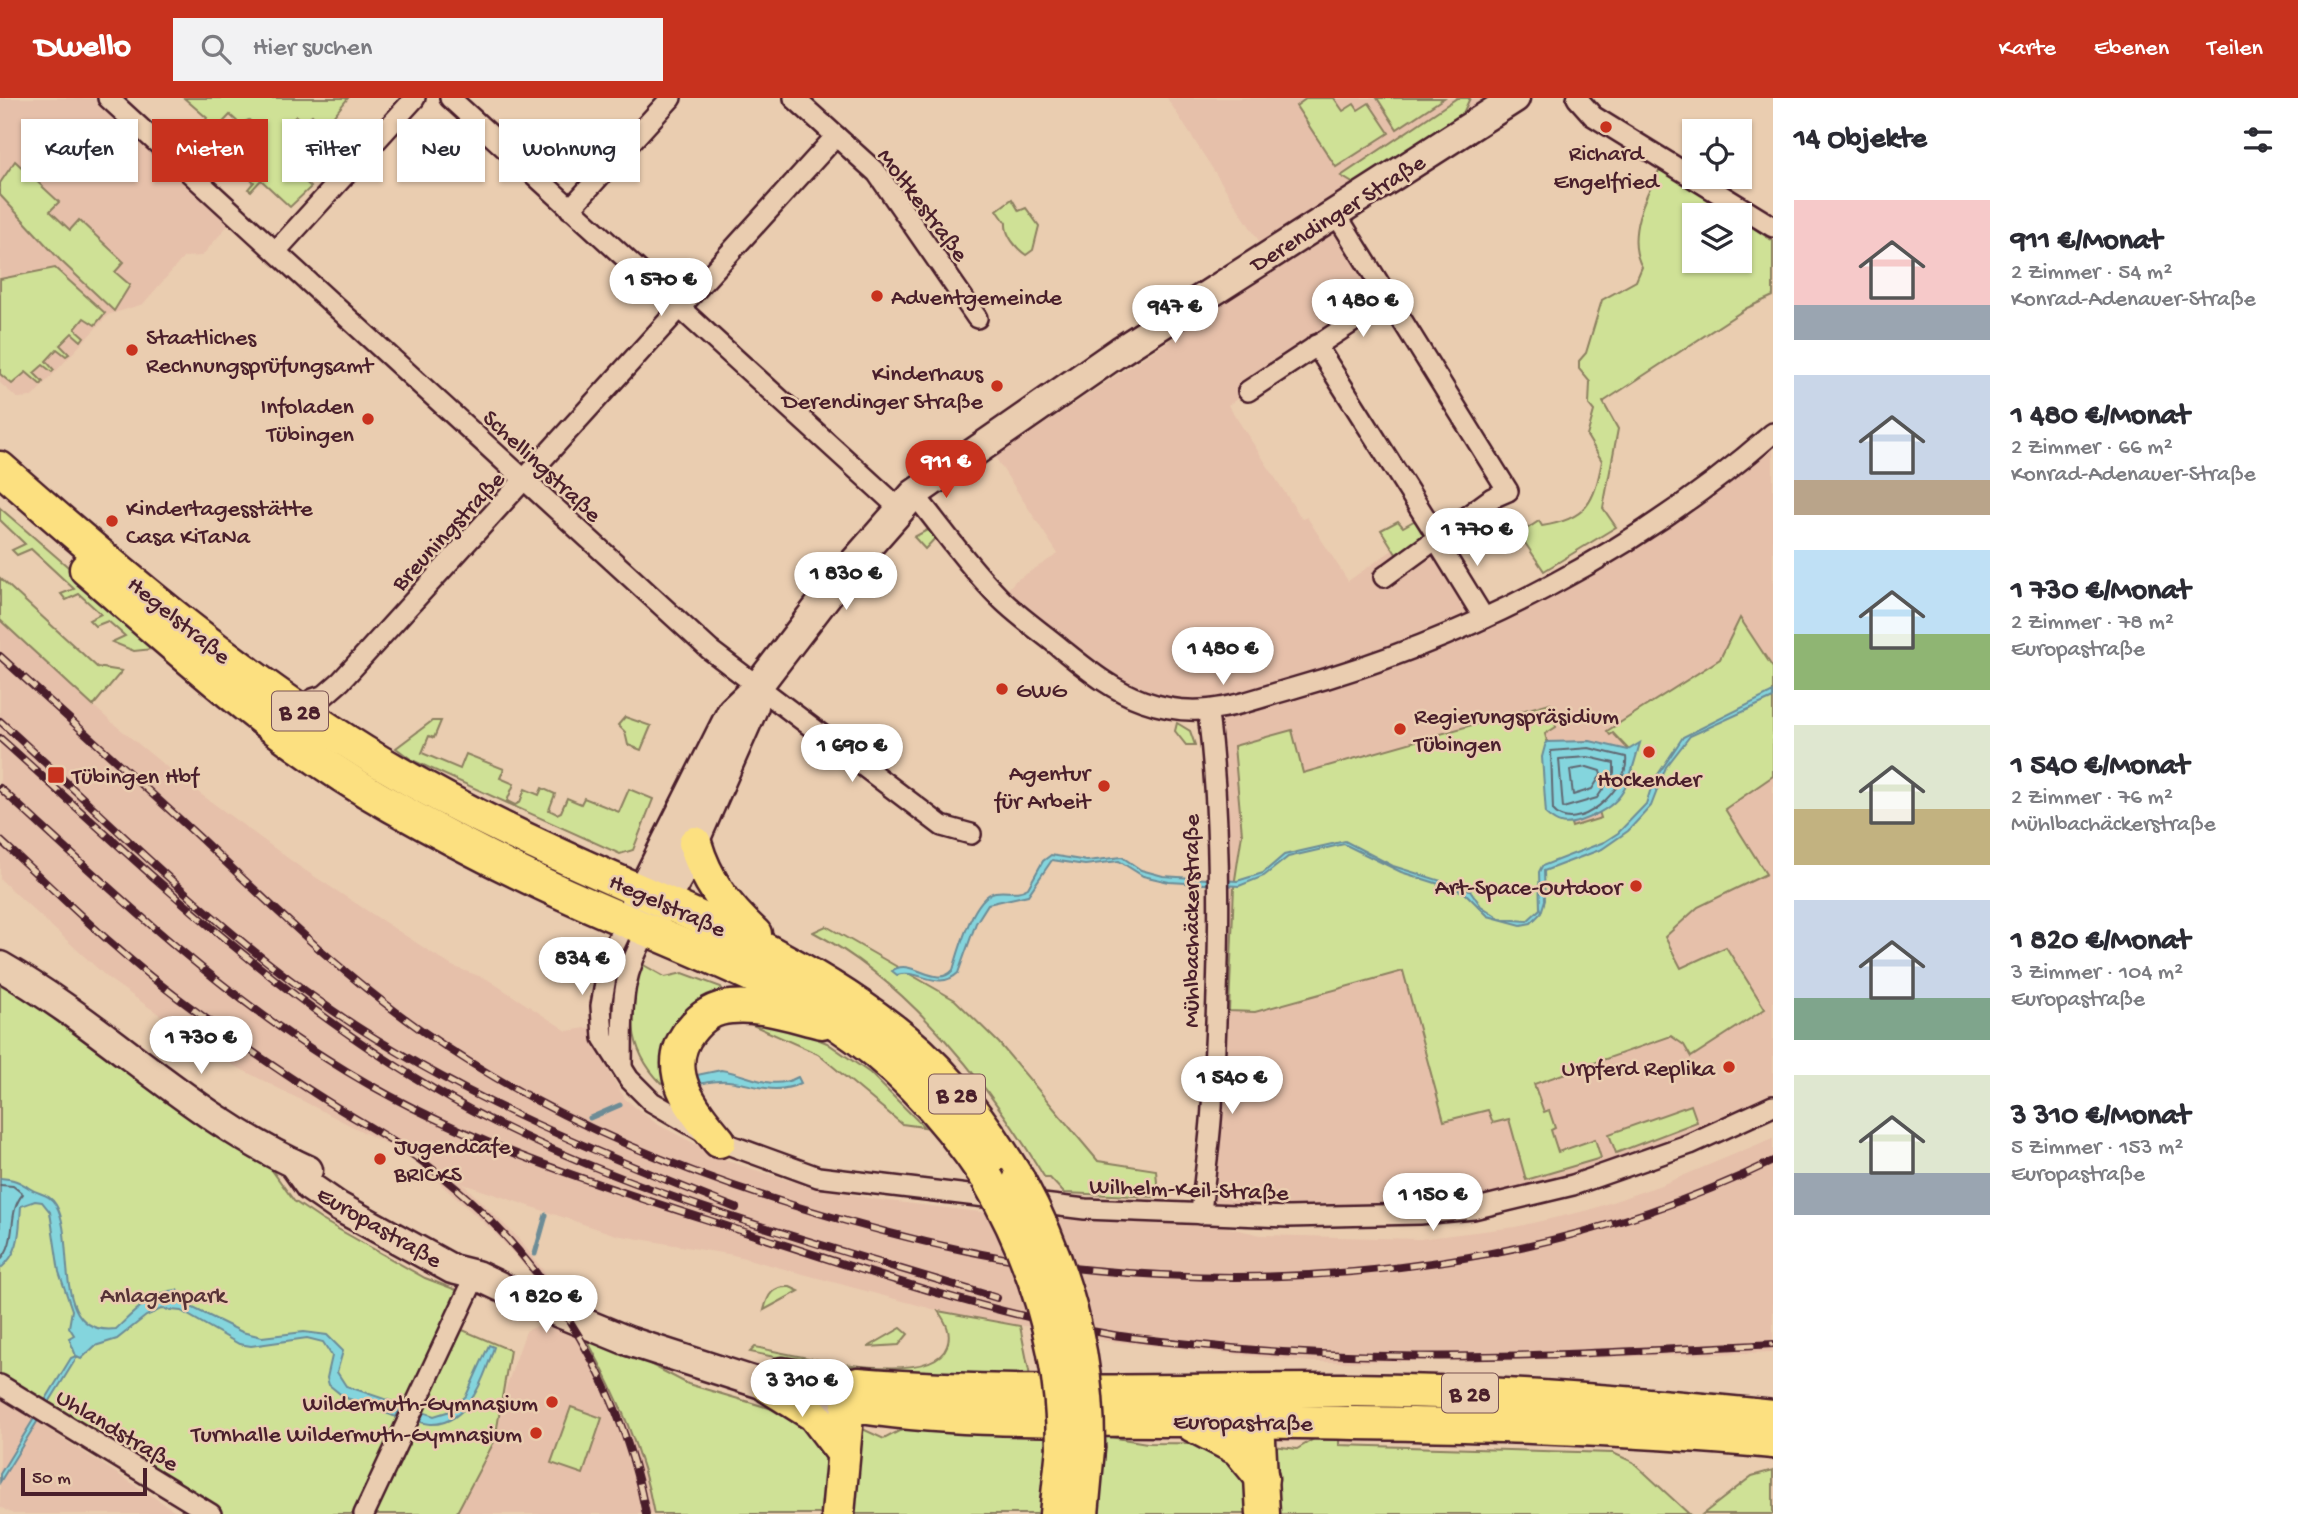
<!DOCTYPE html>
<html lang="de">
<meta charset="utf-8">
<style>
:root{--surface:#fff;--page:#f2f2f3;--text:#2b2b33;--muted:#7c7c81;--accent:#c8321e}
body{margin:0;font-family:"Gochi Hand",sans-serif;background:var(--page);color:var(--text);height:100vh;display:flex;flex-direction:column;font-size:26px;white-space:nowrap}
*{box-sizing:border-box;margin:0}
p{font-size:23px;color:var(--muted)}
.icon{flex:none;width:38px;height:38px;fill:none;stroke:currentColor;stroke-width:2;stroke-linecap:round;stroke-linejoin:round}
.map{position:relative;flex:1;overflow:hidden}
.sheet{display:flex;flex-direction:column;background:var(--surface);width:525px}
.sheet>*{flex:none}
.hud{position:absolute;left:21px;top:21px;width:665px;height:63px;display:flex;gap:14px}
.fabs{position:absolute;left:1682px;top:21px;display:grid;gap:14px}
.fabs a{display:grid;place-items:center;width:70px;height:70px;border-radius:0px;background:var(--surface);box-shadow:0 2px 5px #0004;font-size:35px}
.scale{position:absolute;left:21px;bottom:18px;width:126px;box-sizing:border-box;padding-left:7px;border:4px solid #4a1f2b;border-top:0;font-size:19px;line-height:24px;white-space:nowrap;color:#4a1f2b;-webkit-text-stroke:5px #eacdb0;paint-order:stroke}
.price{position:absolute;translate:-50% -60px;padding:0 16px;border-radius:24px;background:#fff;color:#222;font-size:23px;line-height:46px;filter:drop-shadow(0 2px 4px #0008)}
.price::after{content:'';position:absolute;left:50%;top:42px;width:21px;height:16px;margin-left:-10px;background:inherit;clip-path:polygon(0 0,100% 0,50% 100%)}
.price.current{background:var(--accent);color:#fff}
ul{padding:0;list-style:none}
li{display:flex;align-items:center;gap:21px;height:175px;padding:0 21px}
li span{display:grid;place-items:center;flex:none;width:196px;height:140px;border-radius:0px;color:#555}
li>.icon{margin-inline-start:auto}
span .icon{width:84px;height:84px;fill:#fffc;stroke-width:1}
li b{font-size:30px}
h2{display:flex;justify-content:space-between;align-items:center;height:84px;padding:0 21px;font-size:30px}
.tag{padding:0 24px;border-radius:0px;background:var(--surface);box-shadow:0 2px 5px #0004;font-size:24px;line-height:63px}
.tag.current{background:var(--accent);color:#fff}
header{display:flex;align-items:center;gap:42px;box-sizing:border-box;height:98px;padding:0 35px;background:var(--accent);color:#fff}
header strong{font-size:33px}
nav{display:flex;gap:38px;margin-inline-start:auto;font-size:24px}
.search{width:490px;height:63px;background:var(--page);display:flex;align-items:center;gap:18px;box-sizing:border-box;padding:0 24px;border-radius:0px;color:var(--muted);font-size:26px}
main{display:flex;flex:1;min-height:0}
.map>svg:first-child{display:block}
</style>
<header>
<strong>Dwello</strong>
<div class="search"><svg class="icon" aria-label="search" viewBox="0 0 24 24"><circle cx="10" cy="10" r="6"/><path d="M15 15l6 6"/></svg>Hier suchen</div>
<nav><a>Karte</a><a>Ebenen</a><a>Teilen</a></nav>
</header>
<main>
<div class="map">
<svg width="1773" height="1416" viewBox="0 0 1773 1416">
<rect width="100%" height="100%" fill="#eacdb0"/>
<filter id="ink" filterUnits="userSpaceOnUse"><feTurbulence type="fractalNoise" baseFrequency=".0143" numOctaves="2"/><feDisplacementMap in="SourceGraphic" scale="14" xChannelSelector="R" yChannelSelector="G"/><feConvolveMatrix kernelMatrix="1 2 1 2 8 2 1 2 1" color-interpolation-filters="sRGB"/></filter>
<g filter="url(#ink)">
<g fill="#e6c0aa">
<path d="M0,0H100L234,120L202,158L184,159L143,206L108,217L32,299L17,300L0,285Z"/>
<path d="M1167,0H1515L1336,116L1389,200L1228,307L1302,421L1307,419L1348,483L1427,428L1484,519L1545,490L1773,335V1008L1690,1046L1473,1111L1201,1116L1212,1011L1208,615L1142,603L1000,500L1015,483L1058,456L995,359L1182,234L1173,219L1268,157Z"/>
<path d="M0,522L108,621L191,689L300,769L452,868L487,881L567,933L592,929L611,977L625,1001L657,1026L730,1064L788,1082L873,1101L971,1113L1088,1123L1217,1127L1261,1137L1419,1141L1515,1129L1589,1112L1661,1087L1773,1040V1254L1536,1262L1310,1264L1108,1243L936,1212L733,1157L616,1137L463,1086L518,1140L561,1195L624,1313L649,1390L654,1416H456L495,1342L507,1287L526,1233L546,1224L565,1231L534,1178L494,1134L408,1057L225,963L109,881L0,781Z"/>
<path d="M0,1266L67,1306L51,1333L180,1416H13L0,1409Z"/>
</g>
<g fill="#cfe196" stroke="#8c8060" stroke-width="2">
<path d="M184,0H348L324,30L312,17L304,25L296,18L289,25L311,48L290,70L311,89L290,109L261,82L251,93L248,91L254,84L230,62L238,55L232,50L254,27L249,22L240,26L230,17L191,58L181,49L191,38L193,39L207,20Z"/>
<path d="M1307,0H1334L1343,13L1354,6L1358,12L1369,5L1389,35L1336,69L1296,8Z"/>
<path d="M1377,0H1444L1397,31Z"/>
<path d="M1457,0H1470L1460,22L1356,87L1341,78Z"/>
<path d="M15,63L59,104L50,113L70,132L79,122L124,164L115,174L130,187L114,213L60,162L0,97V85Z"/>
<path d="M1661,69L1734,117H1694V163H1740V121L1773,143V198L1747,210L1603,304L1618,331L1603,410L1616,429L1544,473L1519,436L1539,423L1542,428C1587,421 1594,405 1602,363L1587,338L1594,313L1589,307L1590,284L1579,271V263L1586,255L1602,202L1636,183L1642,169C1625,139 1645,97 1661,69Z"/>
<path d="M1012,101L1019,113L1026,110L1039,128L1033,152L1026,157C1016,150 1005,137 1006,125L997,112Z"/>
<path d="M55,170L105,215L95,227L84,220L75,231L84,239L81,243L72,235L60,247L69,256L66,258L57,251L46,263L54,272L52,274L43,267L34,275L43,284L41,287L26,274L12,286L0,276V181Z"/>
<path d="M0,410L162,550L134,553L112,544L125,538L108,523L95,528L89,522L101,516L79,496L66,502L61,496L74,491L31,451L17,457L12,452L25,446L0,422Z"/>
<path d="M1419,420L1429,437L1396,456L1381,432L1398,423L1403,429Z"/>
<path d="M931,430L938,437L925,451L914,439Z"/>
<path d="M0,480L97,569L122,573L93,608L0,522Z"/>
<path d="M1740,520L1773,570V678L1725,711L1766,776L1698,809L1665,839L1681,870L1726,849L1765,911L1691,959L1684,947L1671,938L1534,986L1544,1014L1549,1012L1555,1030L1551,1032L1558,1054L1595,1041L1601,1060L1526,1082L1509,1021L1493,1025L1488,1012L1444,1023L1403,873L1255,914L1229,913L1234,788L1242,736L1234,648L1292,632L1303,675L1550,605L1556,629L1545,636L1572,729L1601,720L1585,665L1629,652L1613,635L1610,637L1607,633L1720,561Z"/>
<path d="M625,619L651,628L641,652L628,647L625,634L618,627Z"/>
<path d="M432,623H441L434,640L429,638L422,655L460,671L466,656L504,671L500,680L514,686L507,703L515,707L520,704L525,691L539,697L542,690L555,696L549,712L557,716L561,714L567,700L581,706L584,700L619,714L629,691L653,701L633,752L620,756L412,662L396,650Z"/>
<path d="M1177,625L1190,633L1195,647H1186L1175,633Z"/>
<path d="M826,828L955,902L999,945L1098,1063L1156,1072L1158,1099L1064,1095L1050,1080H1045C990,988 909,884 813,834Z"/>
<path d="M640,865L665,879L683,875L721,889L727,901L669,983L661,985C624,947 631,913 640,865Z"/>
<path d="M0,878L249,1040L294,1103L322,1122L425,1180L467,1196L453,1228L510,1252L495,1342L456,1416H211L0,1287Z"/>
<path d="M752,914L827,945L870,975L924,1029L902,1026L818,956L748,925Z"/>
<path d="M1691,1007L1697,1024L1616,1055L1609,1036Z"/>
<path d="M790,1189L799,1193L764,1212C768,1196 773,1188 790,1189Z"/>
<path d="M938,1213L1020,1228L1030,1278H920L832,1271L750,1254L755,1249C790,1256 931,1292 947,1248C952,1235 946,1224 938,1213Z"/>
<path d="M901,1230L908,1236L899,1247L868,1249Z"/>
<path d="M587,1242L646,1264L688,1286L796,1318L854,1327L884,1341L899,1333L922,1330L1110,1339L1147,1345L1259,1346L1297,1351L1319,1338L1339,1337V1347L1613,1355L1633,1364L1689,1416H654C643,1354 617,1297 587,1242Z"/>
<path d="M571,1309L602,1320L583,1376L551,1365Z"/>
<path d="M1773,1372V1416H1703L1752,1378Z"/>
</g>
<g fill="#84d5dd" stroke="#6d8c96" stroke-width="2">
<path d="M1773,594V600L1690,638L1666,669L1651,708L1628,733L1602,751L1544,773L1545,802L1541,815L1531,825L1521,827L1488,818L1464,794L1401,774L1344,746L1288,759L1264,778L1239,788L1169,784L1143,778L1119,763L1085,767L1052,762L1028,797L988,806L976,825L958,875C938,894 918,870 897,877L892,873C910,858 936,892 953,872C959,852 973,799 995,794C1007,792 1016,797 1028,790L1043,763L1051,757L1087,763L1122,759L1141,772L1163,778L1237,783L1263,775L1284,757L1345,743L1393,768L1470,792L1481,808L1501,821L1527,823L1540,811L1539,774L1542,768L1604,744L1618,735L1646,706L1653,684L1683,639Z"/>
<path d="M1590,643L1628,652L1640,645C1627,689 1626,707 1580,723C1566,728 1558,727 1546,716L1542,659L1546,644Z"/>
<path d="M721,972C749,976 770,994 798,979L801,985C775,998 754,986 728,983C718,982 709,984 699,986L697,977Z"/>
<path d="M0,1080C13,1081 19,1083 29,1090C39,1097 49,1095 56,1107C77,1142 49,1239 116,1231C132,1216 153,1193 177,1192L189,1208L242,1234L262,1239L304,1234L327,1237L343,1253L337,1274L346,1288L434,1318L450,1313L466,1298L489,1247L494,1249C485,1278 468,1328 430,1326C419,1325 408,1319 398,1315L396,1319L344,1299L329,1287L327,1280L332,1258L323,1244L307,1240L251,1248L239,1246L181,1213L161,1211L146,1218L117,1241L95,1248L81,1261L77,1259L0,1384V1376L71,1260L76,1258L69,1240L74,1237L69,1229L72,1212L59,1174L50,1114L42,1104L35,1103L21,1108C19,1133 21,1154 0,1171Z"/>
</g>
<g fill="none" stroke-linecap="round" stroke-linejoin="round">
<g stroke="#616872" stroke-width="2">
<path d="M1589,650L1626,659C1630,691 1575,739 1553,712L1551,653Z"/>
<path d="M1588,659L1614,665V675L1597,700L1563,710L1559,661Z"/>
<path d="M1587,669L1600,673L1601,677L1592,691L1573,697L1570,672Z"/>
<path d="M0,1087L13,1088L23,1096C6,1115 19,1142 0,1162"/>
</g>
<g stroke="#6d8c96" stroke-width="5">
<path d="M590,1020L620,1007"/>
<path d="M535,1156L546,1117"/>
</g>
<defs>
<g id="street">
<path d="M108,0L710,552L942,728L971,736"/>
<path d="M450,0L899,410"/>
<path d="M794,0L877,75L977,220"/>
<path d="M1577,0L1593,18L1773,129"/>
<path d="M570,111L671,0"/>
<path d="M1336,116L1508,393L1492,400L1384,479"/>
<path d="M276,153L415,0"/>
<path d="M1316,247L1439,441"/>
<path d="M1248,293L1389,200"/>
<path d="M914,396C942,430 967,467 998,498C1017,518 1042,534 1063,552C1088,572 1112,592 1143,603C1202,624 1240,605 1297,589C1470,540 1637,454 1773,335"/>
<path d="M1436,442L1484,520"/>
<path d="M313,601L325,597L341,583L836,38"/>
<path d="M626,823L610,857L601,908L603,940L629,981L652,1004L719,1043L818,1079L1085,1111L1288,1119L1420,1116L1473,1111L1573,1087L1690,1046L1773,1008"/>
<path d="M622,967C623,913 618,882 648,832"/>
<path d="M1201,1116C1204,1080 1210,1045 1212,1009C1219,879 1224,744 1208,615"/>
<path d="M0,1287L211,1416"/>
<path d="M364,1416L476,1177"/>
</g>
<g id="secondary">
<path d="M631,814L732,613L757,589L842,478L914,396L1120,253L1515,0"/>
<path d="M648,832L680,776L754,608L756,591"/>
<path d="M0,868C107,929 195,1023 308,1072"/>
<path d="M293,1065L310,1089L339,1109L452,1171L476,1177L535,1205L628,1243L768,1288L848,1307"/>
<path d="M782,1274L858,1286"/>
</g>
<g id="primary">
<path d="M0,370C120,476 243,581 380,664C463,714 551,754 640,793C733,834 825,876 904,941C951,979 988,1032 1019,1083"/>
<path d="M86,471C183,555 279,645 392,708C456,744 522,778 589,807C761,882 877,914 987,1080"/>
<path d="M695,745C706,783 726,809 755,836"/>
<path d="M719,1043C693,1012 660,972 690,933C701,919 713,910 731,909C762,906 792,917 822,924"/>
<path d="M858,1286C1022,1299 1186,1291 1350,1292C1492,1293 1633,1304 1773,1319"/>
<path d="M768,1288L814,1317L843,1355"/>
<path d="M1263,1305L1258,1324L1263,1416"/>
<path d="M848,1307C957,1325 1070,1321 1181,1322C1378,1326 1576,1325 1773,1344"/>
<path d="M1192,1327L1238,1351L1262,1380"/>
<path d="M838,1416L848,1307L855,1290"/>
<path d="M1056,1416L1063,1350"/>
<path d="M1082,1416L1088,1351"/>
</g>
</defs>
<use href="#street" stroke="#4a1f2b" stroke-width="24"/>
<use href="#secondary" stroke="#4a1f2b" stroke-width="33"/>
<use href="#primary" stroke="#4a1f2b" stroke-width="37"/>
<use href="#street" stroke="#eacdb0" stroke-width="19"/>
<use href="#secondary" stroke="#eacdb0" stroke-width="28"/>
<use href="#primary" stroke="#fce080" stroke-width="32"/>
<defs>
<g id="rail">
<path d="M0,558C66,618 133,678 199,739C271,807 342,877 424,934C536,1012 662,1067 792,1107C890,1137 991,1163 1093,1172C1322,1194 1565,1164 1773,1063"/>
<path d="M0,623C108,721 212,829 332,912C455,997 597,1055 736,1110"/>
<path d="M0,640C149,774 292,916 471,1012C635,1099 820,1145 997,1200"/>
<path d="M0,690C104,785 207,885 327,961C445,1037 576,1080 708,1122C838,1164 974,1212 1108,1236C1149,1243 1191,1246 1232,1250C1412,1266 1593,1256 1773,1246"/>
<path d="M0,742C58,795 115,853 178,900C225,935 273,969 322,1000C353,1020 386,1037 416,1059C534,1143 619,1274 646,1416"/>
</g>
</defs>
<use href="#rail" stroke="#4a1f2b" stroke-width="8"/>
<use href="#rail" stroke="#eacdb0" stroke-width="5" stroke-dasharray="16" stroke-linecap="butt"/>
<defs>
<g id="primary-bridge">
<path d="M987,1080C1036,1164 1063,1252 1063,1350"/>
<path d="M1019,1083C1065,1167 1089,1256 1088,1351"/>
</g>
</defs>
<use href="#primary-bridge" stroke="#4a1f2b" stroke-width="37" stroke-linecap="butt"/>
<use href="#primary-bridge" stroke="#fce080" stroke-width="32"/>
</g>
</g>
<g fill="#c8321e" stroke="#eacdb0" stroke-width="2.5">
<circle cx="1606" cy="29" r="7"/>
<circle cx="877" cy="198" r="7"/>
<circle cx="132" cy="252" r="7"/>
<circle cx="997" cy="288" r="7"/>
<circle cx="368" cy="321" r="7"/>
<circle cx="112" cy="423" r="7"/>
<circle cx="1002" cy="591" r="7"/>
<circle cx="1400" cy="631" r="7"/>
<circle cx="1649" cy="654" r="7"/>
<rect x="47" y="668" width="18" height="18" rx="3.5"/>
<circle cx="1104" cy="688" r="7"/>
<circle cx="1636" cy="788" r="7"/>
<circle cx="1729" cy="969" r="7"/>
<circle cx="380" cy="1061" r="7"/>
<circle cx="552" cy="1304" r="7"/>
<circle cx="536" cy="1335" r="7"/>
</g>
<g text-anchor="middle" stroke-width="5" stroke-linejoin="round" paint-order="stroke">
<g fill="#eacdb0" stroke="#7a5353" stroke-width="2">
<rect x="272" y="593.5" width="56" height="39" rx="5"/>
<rect x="929" y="976.5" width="56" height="39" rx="5"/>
<rect x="1442" y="1275.5" width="56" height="39" rx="5"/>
</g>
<g font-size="23" font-weight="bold" fill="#4a1f2b">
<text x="300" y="621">B 28</text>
<text x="957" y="1004">B 28</text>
<text x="1470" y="1303">B 28</text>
</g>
<g font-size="24" fill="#4a1f2b" stroke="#eacdb0" text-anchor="start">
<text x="1606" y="62" text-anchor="middle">Richard<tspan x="1606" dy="28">Engelfried</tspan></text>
<text x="891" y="206">Adventgemeinde</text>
<text x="146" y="246">Staatliches<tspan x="146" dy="28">Rechnungsprüfungsamt</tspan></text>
<text x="983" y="282" text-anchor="end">Kinderhaus<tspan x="983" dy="28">Derendinger Straße</tspan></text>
<text x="354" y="315" text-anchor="end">Infoladen<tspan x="354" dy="28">Tübingen</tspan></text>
<text x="126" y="417">Kindertagesstätte<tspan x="126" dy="28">Casa KiTaNa</tspan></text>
<text x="1016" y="599">GWG</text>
<text x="1414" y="625">Regierungspräsidium<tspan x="1414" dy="28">Tübingen</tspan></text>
<text x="1090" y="682" text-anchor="end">Agentur<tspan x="1090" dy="28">für Arbeit</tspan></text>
<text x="72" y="685">Tübingen Hbf</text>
<text x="1649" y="688" text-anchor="middle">Hockender</text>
<text x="1622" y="796" text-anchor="end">Art-Space-Outdoor</text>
<text x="1715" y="977" text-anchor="end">Urpferd Replika</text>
<text x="394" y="1055">Jugendcafe<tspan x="394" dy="28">BRICKS</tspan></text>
<text x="538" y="1312" text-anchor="end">Wildermuth-Gymnasium</text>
<text x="522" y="1343" text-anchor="end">Turnhalle Wildermuth-Gymnasium</text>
</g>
<g font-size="24" fill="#4a1f2b" stroke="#eacdb0">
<text transform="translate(924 106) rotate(53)" y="8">Moltkestraße</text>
<text transform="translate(1337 114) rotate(-32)" y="8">Derendinger Straße</text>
<text transform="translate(543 367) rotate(43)" y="8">Schellingstraße</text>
<text transform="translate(447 432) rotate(-47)" y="8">Breuningstraße</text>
<text transform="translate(180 521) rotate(39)" y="8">Hegelstraße</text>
<text transform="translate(668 806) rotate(24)" y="8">Hegelstraße</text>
<text transform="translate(1190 823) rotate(-90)" y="8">Mühlbachäckerstraße</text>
<text transform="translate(1189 1090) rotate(2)" y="8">Wilhelm-Keil-Straße</text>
<text transform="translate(380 1128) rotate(30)" y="8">Europastraße</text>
<text transform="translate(1243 1323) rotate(1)" y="8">Europastraße</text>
<text transform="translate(118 1331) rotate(31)" y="8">Uhlandstraße</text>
</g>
<g font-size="24" fill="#573236" stroke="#eacdb0">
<text x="163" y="1204">Anlagenpark</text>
</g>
</g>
</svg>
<div class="fabs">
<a><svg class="icon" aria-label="locate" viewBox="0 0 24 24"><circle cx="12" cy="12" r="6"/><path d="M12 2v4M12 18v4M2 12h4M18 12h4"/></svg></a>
<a><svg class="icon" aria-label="layers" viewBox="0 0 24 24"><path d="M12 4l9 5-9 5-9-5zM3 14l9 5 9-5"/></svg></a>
</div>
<div class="scale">50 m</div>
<b class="price" style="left:661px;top:220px">1 570 €</b>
<b class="price" style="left:1363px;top:241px">1 480 €</b>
<b class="price" style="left:1175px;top:247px">947 €</b>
<b class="price current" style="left:946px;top:402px">911 €</b>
<b class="price" style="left:1477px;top:470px">1 770 €</b>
<b class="price" style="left:846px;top:514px">1 830 €</b>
<b class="price" style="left:1223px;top:589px">1 480 €</b>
<b class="price" style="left:852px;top:686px">1 690 €</b>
<b class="price" style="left:582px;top:899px">834 €</b>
<b class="price" style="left:201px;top:978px">1 730 €</b>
<b class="price" style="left:1232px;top:1018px">1 540 €</b>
<b class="price" style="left:1433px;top:1135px">1 150 €</b>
<b class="price" style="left:546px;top:1237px">1 820 €</b>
<b class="price" style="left:802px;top:1321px">3 310 €</b>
<div class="hud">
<a class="tag">Kaufen</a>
<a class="tag current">Mieten</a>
<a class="tag">Filter</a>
<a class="tag">Neu</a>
<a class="tag">Wohnung</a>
</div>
</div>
<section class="sheet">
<h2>14 Objekte<svg class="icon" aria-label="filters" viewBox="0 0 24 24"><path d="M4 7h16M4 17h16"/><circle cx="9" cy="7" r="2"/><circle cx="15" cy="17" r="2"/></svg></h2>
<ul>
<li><span style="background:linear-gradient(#f6c9c9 75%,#9aa5b1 0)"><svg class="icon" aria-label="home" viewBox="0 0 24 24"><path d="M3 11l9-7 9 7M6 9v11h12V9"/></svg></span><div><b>911 €/Monat</b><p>2 Zimmer · 54 m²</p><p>Konrad-Adenauer-Straße</p></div></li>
<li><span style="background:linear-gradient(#c9d6e8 75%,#b9a48a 0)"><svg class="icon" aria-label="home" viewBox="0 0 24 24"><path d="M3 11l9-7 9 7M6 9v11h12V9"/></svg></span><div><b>1 480 €/Monat</b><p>2 Zimmer · 66 m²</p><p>Konrad-Adenauer-Straße</p></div></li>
<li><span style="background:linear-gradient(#bfe0f5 60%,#8fb573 0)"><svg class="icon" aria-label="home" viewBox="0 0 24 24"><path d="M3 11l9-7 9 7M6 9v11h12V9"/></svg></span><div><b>1 730 €/Monat</b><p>2 Zimmer · 78 m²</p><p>Europastraße</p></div></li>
<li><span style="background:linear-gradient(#dfe7d0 60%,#c2b280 0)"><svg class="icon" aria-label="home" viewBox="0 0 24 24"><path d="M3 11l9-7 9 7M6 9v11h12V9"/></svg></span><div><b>1 540 €/Monat</b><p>2 Zimmer · 76 m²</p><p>Mühlbachäckerstraße</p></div></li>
<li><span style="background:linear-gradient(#c9d6e8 70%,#7fa58c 0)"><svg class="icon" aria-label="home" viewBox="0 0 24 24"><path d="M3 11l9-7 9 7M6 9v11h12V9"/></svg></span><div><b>1 820 €/Monat</b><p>3 Zimmer · 104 m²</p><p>Europastraße</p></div></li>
<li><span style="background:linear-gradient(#dfe7d0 70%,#9aa5b1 0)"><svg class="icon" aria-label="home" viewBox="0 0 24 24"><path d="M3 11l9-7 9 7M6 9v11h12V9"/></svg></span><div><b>3 310 €/Monat</b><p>5 Zimmer · 153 m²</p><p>Europastraße</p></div></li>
</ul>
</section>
</main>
